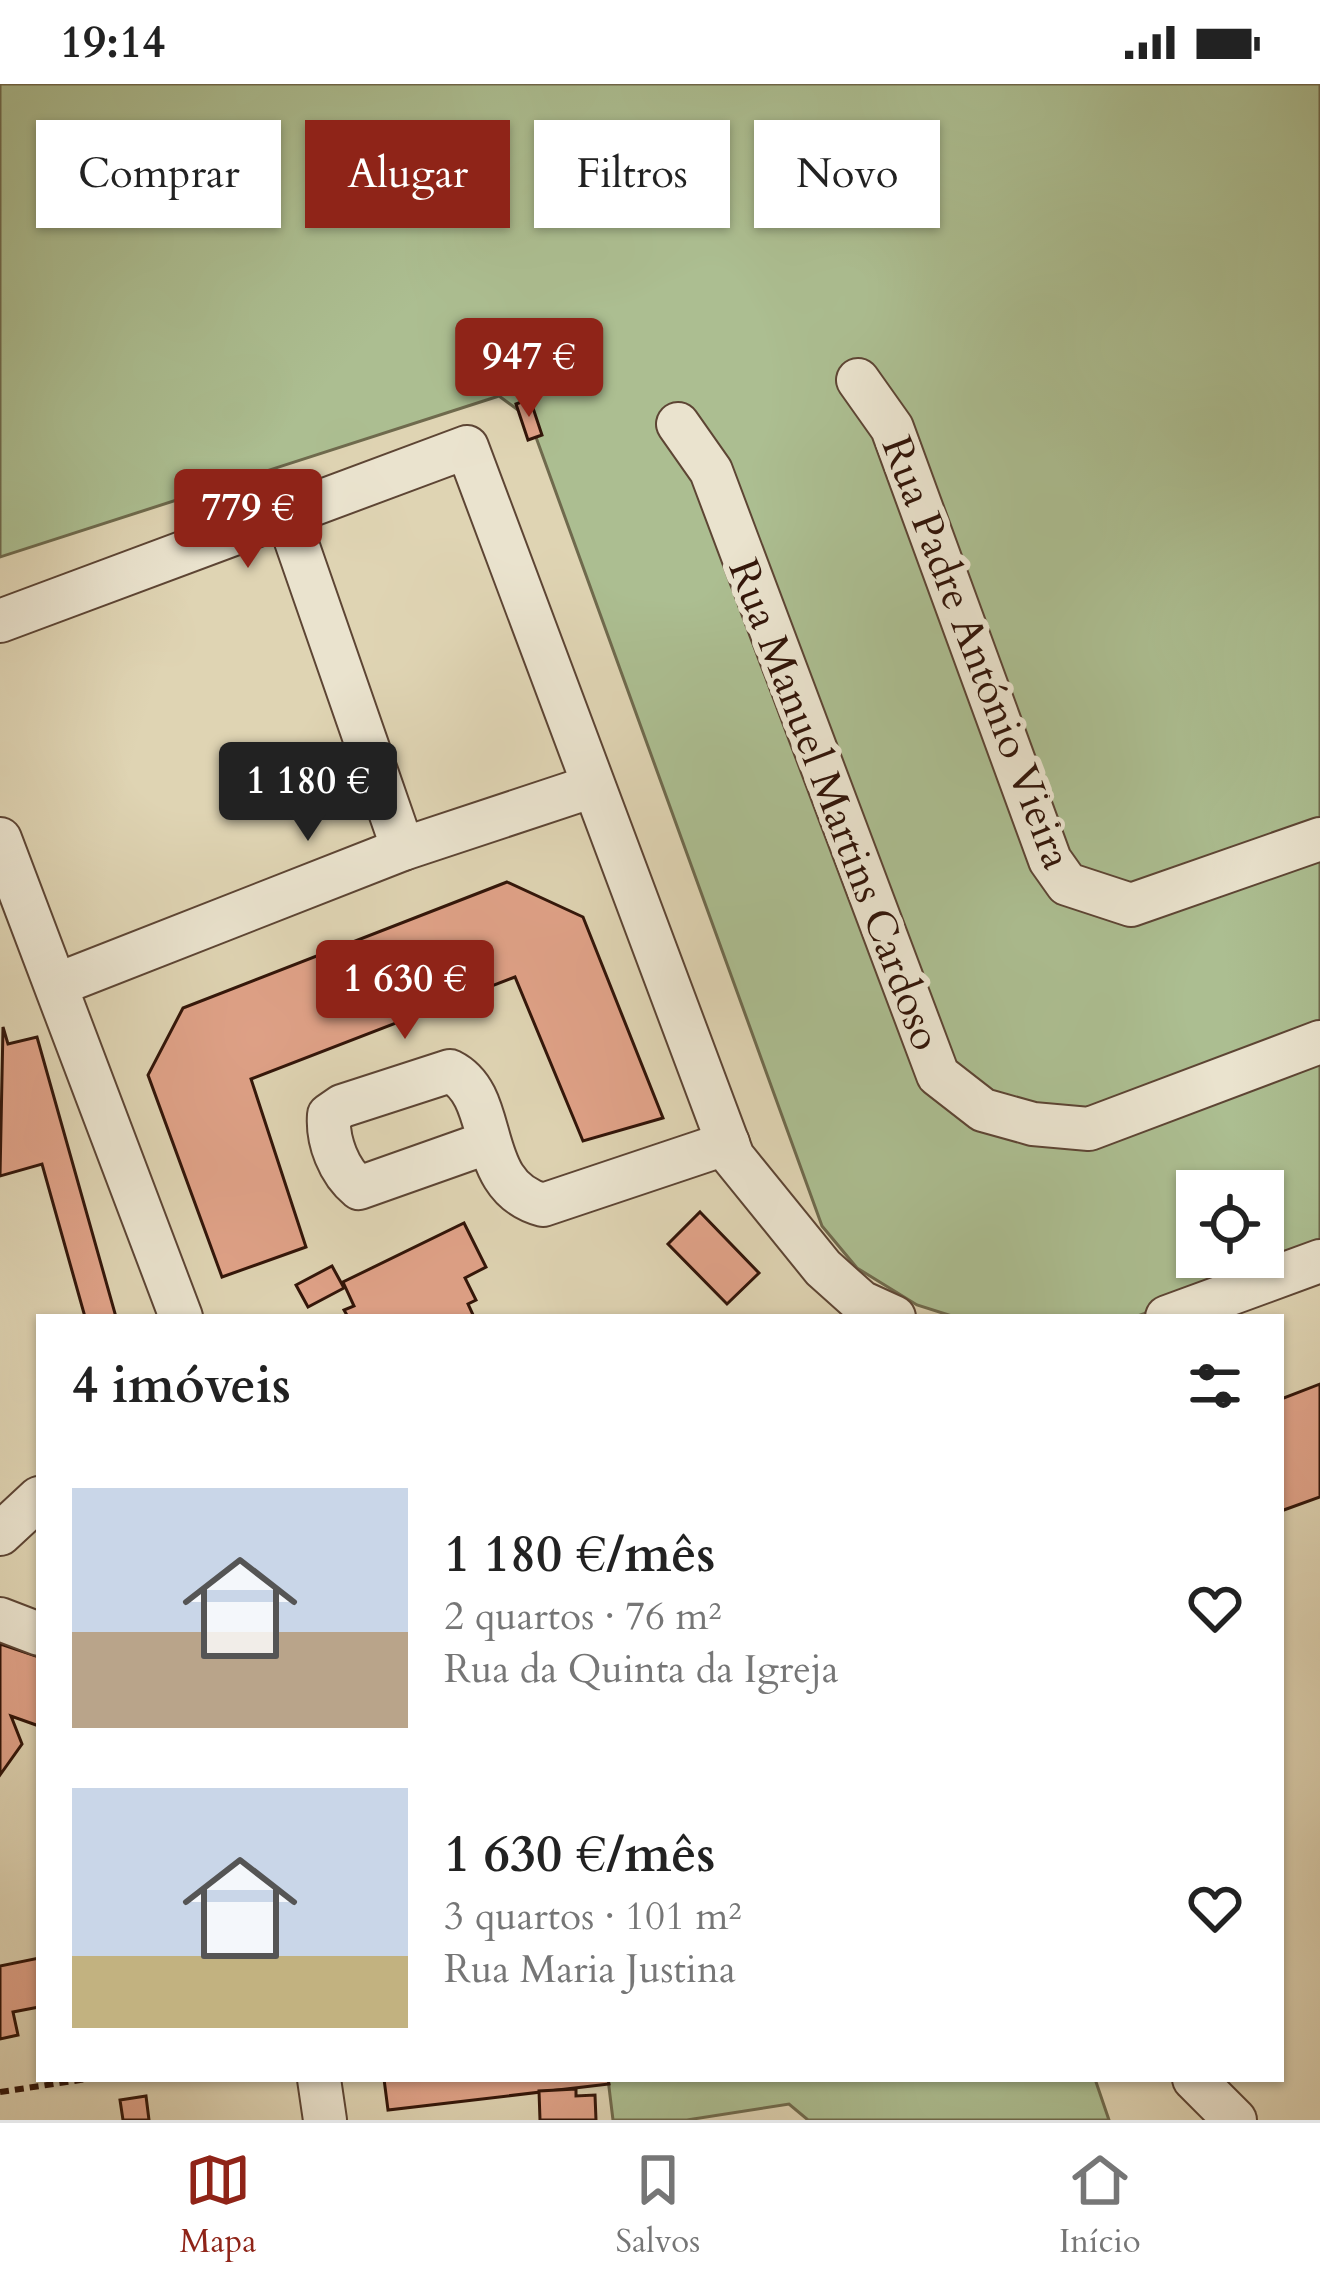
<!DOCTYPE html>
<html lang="pt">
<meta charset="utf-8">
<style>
:root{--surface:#fff;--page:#f2f2f2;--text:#222;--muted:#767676;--line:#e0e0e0;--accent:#8f2418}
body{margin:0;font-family:Cardo,serif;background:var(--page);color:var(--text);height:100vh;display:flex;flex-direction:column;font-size:45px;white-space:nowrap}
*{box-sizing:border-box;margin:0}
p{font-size:39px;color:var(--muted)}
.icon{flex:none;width:66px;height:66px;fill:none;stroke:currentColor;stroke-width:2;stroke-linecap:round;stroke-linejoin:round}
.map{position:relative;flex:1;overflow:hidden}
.details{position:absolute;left:36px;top:1230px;width:1248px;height:768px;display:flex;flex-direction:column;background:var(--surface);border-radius:0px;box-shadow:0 3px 9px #0004}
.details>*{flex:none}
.banner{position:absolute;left:36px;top:36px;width:1248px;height:108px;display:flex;gap:24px}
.controls{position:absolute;left:1176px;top:1086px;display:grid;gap:24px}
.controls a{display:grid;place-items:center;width:108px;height:108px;border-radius:0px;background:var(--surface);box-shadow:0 3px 9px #0004;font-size:60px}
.price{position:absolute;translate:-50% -102px;padding:0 27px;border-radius:12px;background:var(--accent);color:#fff;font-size:39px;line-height:78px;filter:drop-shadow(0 3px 6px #0008)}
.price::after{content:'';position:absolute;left:50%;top:72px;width:36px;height:27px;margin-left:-18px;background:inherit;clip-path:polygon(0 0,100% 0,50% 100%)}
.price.active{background:#222;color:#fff}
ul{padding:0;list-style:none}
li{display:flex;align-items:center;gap:36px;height:300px;padding:0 36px}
li span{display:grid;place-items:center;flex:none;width:336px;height:240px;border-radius:0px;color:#555}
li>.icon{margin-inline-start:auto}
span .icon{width:144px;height:144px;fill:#fffc;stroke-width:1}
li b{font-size:51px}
h2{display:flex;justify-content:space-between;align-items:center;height:144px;padding:0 36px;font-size:51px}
.tag{padding:0 42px;border-radius:0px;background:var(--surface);box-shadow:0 3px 9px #0004;font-size:42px;line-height:108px}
.tag.active{background:var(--accent);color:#fff}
.status{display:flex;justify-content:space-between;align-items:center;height:84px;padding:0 60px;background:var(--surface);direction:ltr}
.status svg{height:33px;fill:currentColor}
.menu{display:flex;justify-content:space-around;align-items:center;height:168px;border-top:3px solid var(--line);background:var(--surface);font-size:33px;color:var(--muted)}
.menu a{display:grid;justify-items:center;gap:6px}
.menu .active{color:var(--accent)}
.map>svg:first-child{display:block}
</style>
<div class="status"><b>19:14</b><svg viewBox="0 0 49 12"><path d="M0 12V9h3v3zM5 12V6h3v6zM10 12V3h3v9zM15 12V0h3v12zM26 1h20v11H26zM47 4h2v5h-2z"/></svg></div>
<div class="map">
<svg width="1320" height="2036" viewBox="0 0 1320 2036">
<rect width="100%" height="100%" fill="#dfd4b3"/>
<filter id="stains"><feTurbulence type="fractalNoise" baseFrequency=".00167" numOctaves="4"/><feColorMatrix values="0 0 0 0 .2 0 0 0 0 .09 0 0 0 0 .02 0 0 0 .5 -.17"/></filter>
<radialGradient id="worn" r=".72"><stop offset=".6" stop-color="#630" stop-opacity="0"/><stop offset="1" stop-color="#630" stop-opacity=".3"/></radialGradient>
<g fill="#acbe91" stroke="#6f6a4d" stroke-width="3" fill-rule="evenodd">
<path d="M0,0H1320V1166L1135,1233H955L917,1221L857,1184L822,1142L529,334L499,312L0,473ZM1197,1107H1263V1173H1197Z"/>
<path d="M608,1995H1095L1109,2036H808L789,2020L687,2036H613Z"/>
</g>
<g fill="#e0a288" stroke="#321509" stroke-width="3">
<path d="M530,315L542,351L528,356L516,320Z"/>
<path d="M507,798L583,833L663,1034L583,1057L515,893L251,995L306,1163L222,1193L148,991L183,924Z"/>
<path d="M3,943L8,960L37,953L116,1233H85L42,1080L0,1092Z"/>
<path d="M700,1128L759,1189L727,1220L668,1160Z"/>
<path d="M464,1139L486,1183L465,1194L476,1216L468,1220L474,1233H348L344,1226L354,1222L343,1198Z"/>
<path d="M332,1182L344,1204L308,1223L296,1201Z"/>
<path d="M1320,1300V1413L1281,1427V1315Z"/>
<path d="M0,1560L39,1573V1642L11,1632L22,1660L0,1691Z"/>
<path d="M39,1874V1923L13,1928L18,1951L0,1955V1882Z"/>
<path d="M384,1995H608L609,2000L388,2026Z"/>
<path d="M576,2005V2012L595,2011L596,2036H540L539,2007Z"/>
<path d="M146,2012L149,2036H123L120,2016Z"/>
</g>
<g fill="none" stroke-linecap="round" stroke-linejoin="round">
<defs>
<g id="minor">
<path d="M858,296L892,344L1050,776L1067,800L1131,821L1320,755"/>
<path d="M678,340L711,387L938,991L983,1026L1033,1040L1089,1045L1320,958"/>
<path d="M287,431L403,765"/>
<path d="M0,537L467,363L733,1073L823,1184L861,1218L894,1233"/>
<path d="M0,755L181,1233"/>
<path d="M56,901L403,765L590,703"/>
<path d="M489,1058L359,1104C339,1088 327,1057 329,1031L342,1022L450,987C502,1013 472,1102 543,1121L728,1059"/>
<path d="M1167,1233L1320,1177"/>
<path d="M0,1450L39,1414"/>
<path d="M0,1535L39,1550"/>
<path d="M319,1995L325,2036"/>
<path d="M1194,1995L1235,2036"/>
</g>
</defs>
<use href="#minor" stroke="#5d4534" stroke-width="46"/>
<path stroke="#321509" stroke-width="6" stroke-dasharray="9 6" stroke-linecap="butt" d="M0,2008L87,1995"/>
<use href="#minor" stroke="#eae3ce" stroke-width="42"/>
</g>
<g text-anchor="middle" stroke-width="12" stroke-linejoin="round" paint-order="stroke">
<g font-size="42" fill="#321509" stroke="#eae3ce">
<text transform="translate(978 568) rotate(69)" y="15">Rua Padre António Vieira</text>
<text transform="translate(836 720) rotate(69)" y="15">Rua Manuel Martins Cardoso</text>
</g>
</g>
<rect width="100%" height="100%" filter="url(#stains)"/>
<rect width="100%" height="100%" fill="url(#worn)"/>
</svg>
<div class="controls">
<a><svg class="icon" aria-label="locate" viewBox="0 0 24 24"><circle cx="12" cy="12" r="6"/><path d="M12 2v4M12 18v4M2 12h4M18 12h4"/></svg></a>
</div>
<b class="price" style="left:529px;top:336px">947 €</b>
<b class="price" style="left:248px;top:487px">779 €</b>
<b class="price active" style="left:308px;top:760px">1 180 €</b>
<b class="price" style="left:405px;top:958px">1 630 €</b>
<div class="banner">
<a class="tag">Comprar</a>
<a class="tag active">Alugar</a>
<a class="tag">Filtros</a>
<a class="tag">Novo</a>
</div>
<section class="details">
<h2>4 imóveis<svg class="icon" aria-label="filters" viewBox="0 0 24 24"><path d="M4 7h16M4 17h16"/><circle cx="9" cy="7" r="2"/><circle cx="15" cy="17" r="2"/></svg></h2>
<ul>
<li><span style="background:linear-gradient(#c9d6e8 60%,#b9a48a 0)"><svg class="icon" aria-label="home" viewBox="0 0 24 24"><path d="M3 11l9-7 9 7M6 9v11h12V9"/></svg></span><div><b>1 180 €/mês</b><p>2 quartos · 76 m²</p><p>Rua da Quinta da Igreja</p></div><svg class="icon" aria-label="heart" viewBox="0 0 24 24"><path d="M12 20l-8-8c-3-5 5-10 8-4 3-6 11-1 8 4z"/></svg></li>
<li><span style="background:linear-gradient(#c9d6e8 70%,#c2b280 0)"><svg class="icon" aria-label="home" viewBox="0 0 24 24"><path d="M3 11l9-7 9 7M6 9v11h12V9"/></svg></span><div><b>1 630 €/mês</b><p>3 quartos · 101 m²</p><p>Rua Maria Justina</p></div><svg class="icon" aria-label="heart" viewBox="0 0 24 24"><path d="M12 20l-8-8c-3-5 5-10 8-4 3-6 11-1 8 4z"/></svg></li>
</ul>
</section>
</div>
<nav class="menu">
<a class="active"><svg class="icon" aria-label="map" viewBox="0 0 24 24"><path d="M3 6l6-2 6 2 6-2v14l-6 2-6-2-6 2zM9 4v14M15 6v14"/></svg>Mapa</a>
<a><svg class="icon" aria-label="saved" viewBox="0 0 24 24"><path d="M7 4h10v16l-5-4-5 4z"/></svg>Salvos</a>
<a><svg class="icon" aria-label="home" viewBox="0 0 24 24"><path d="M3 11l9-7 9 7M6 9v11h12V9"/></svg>Início</a>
</nav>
